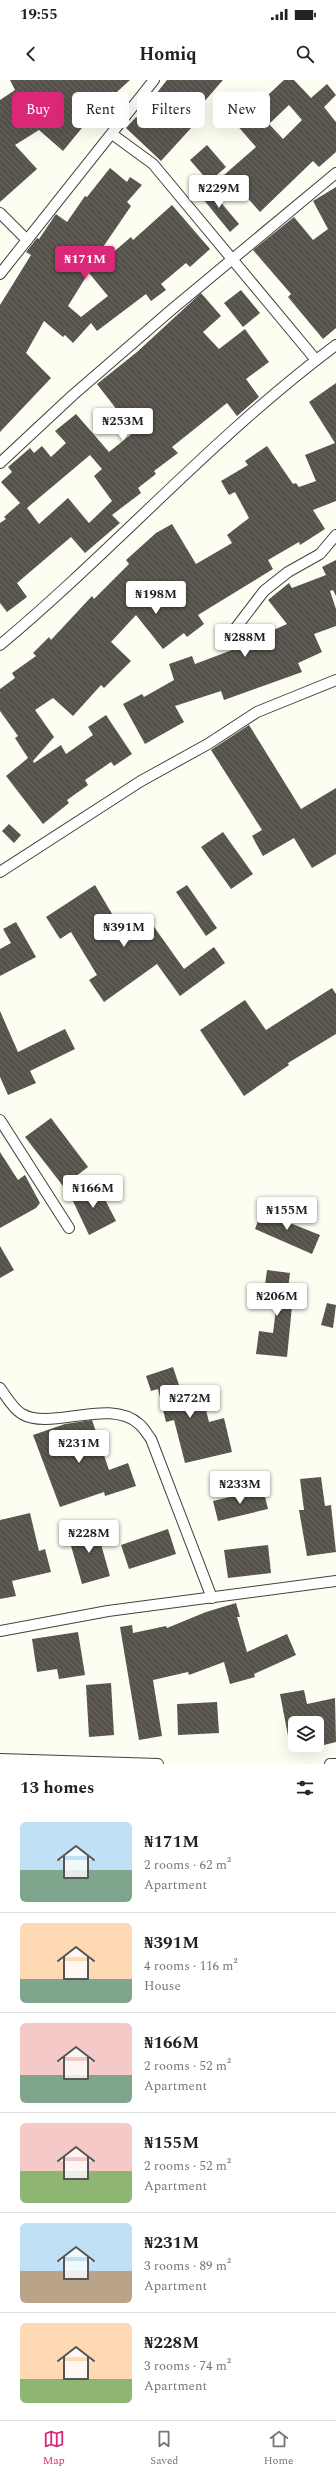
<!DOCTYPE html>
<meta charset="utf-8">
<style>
:root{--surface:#fff;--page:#f2f2f2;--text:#222;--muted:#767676;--line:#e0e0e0;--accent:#db2777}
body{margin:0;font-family:Spectral,serif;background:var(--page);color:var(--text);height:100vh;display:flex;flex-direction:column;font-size:15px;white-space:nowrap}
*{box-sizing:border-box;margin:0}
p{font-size:13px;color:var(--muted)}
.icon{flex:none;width:22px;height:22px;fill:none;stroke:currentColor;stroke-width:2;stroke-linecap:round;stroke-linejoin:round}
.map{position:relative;height:1684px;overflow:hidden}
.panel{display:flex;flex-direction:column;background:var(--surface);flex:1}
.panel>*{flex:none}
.hud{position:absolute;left:12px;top:12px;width:312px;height:36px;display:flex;gap:8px}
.tools{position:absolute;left:288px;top:1636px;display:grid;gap:8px}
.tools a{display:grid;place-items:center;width:36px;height:36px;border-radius:6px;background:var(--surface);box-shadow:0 4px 16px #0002;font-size:20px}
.price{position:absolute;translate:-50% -34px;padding:0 9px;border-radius:4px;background:#fff;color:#222;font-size:13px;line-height:26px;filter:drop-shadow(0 1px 2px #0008)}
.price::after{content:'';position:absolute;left:50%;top:24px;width:12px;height:9px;margin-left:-6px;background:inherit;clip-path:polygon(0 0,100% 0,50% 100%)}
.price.active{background:var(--accent);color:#fff}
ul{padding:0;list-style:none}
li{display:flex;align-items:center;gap:12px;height:100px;padding:0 20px}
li+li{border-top:1px solid var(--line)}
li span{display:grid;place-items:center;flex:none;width:112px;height:80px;border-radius:6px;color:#555}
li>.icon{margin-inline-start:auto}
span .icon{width:48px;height:48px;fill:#fffc;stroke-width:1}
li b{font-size:17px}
h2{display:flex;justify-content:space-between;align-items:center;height:48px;padding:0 20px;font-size:17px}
.tag{padding:0 14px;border-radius:6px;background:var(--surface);box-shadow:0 4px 16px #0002;font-size:14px;line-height:36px}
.tag.active{background:var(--accent);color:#fff}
.status{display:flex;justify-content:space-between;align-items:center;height:28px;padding:0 20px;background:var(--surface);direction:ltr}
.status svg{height:11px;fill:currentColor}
header{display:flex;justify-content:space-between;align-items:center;height:52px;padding:0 20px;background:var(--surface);font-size:18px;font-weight:700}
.tabs{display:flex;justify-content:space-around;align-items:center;height:56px;border-top:1px solid var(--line);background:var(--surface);font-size:11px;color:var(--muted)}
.tabs a{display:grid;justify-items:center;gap:2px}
.tabs .active{color:var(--accent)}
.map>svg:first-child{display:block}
</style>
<div class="status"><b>19:55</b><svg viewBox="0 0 49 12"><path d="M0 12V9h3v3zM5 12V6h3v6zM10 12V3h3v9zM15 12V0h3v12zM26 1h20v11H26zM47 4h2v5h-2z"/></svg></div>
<header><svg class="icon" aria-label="back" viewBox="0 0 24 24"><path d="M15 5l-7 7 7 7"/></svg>Homiq<svg class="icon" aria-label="search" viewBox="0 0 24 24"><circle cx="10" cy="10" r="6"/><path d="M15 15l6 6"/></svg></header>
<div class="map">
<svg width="336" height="1684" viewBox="0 0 336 1684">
<defs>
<pattern id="building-back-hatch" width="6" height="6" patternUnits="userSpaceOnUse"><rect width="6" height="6" fill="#57534c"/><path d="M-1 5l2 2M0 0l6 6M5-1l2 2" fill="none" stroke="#6a6761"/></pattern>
</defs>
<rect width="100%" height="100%" fill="#fdfef2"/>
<g fill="url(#building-back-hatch)" fill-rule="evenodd">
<path d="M10,0H130L95,32L63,71L39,50L15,65L37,89L0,122V20L15,10Z"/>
<path d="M167,0H223L196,31L202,36L161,81L126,48L136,37L142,42L158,24L152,19Z"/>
<path d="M284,0H294L311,18L327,4L336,15L324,27L336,42V72L319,87L313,81L260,132L237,106L235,107L224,95L256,67L227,34L245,18L254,28ZM289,25L302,40L283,59L269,44Z"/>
<path d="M207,65L226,87L209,102L190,80Z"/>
<path d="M110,88L127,102L130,97L142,105L127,122L131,126L84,195L86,197L68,226L81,237L108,216L89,193L131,157L133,160L172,125L210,169L190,187L186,183L161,204L166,210L151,221L146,214L97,251L91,243L73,263L65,255L63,257L44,241L26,273L51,298L0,352V225L31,175L26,172L37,158L39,159L56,134L67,142L85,116L87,117Z"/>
<path d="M208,107L239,144L230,152L199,114Z"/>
<path d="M336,107V248L323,259L288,217L291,214L253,170L294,137L313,160L328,149L313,121Z"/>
<path d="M241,210L260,233L243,247L224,223Z"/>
<path d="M201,213L221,236L203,252L219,269L245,249L269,282L246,299L259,317L237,336L227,323L172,367L178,373L154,391L156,394L138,408L141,413L112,435L120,443L85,473L71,457L17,503L27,517L7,532L0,523V443L6,439L4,437L20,423L1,402L12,392L8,387L30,368L34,373L42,366L51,377L66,363L55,351L76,334L109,372L134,352L97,304L137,272ZM90,375L102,389L94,396L112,421L89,443L68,418L39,444L27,428Z"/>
<path d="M336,303V421L313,430L325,449L300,465L299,462L268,480L273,489L198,535L204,544L187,557L184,553L163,569L136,535L111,562L131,581L104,608L101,605L73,636L53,618L35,630L54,657L33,681L34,683L61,665L66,674L93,655L88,647L106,635L132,674L114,686L111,682L85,700L88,705L67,720L69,723L43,744L6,696L28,678L15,658L18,656L0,631V609L15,598L12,593L36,576L33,573L49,557L51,560L92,516L94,519L129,484L126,480L156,453L172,444L196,484L232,463L227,455L249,438L235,412L229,415L221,401L248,385L245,381L267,366L293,404L296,403L299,407L316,401L305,375L335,363L309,322Z"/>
<path d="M336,480V516L333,510L330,511L336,529V546L314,554L322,572L298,583L302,592L224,620L221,611L175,626L184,642L145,664L123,624L142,614L144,617L174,600L169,584L192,576L195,584L261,559L260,556L287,544L268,520L289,503L292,508L326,495L322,487Z"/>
<path d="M249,645L301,729L336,708V774L312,788L294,758L263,776L252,756L262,750L211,670Z"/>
<path d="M9,744L21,755L14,763L2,751Z"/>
<path d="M223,752L253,794L231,809L201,767Z"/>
<path d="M95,805L128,861L152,844L184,889L214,867L225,883L180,916L157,884L104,922L89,900L97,895L71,852L60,859L46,837Z"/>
<path d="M187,805L217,848L206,856L176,812Z"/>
<path d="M16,842L36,877L0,896V869L11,863L3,849Z"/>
<path d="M332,908L336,914V954L288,983L289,985L244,1016L200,950L245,920L266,950Z"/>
<path d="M0,931L18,972L65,949L75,969L30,991L36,1003L8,1015L0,997Z"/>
<path d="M51,1038L88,1087L63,1106L25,1057Z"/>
<path d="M0,1072L18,1100L25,1095L40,1123L36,1128L0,1148Z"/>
<path d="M97,1104L116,1141L89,1155L71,1117Z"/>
<path d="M263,1128L292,1139L290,1143L320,1155L312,1174L255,1149Z"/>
<path d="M0,1166L14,1190L0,1198Z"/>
<path d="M267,1190L290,1193L286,1226H292L287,1277L256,1274L259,1251L273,1253L278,1213L264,1212Z"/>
<path d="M327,1223L336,1225L333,1248L321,1245Z"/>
<path d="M173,1287L182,1314L201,1310L209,1342L224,1338L232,1372L185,1383L174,1340L166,1342L158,1309L151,1311L146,1296Z"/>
<path d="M92,1340L109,1390L128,1383L136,1406L105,1416L104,1412L60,1427L33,1355L65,1344Z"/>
<path d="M321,1397L325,1426L331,1425L336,1472L307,1476L299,1430H304L300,1399Z"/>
<path d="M263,1409L268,1429L218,1441L213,1421Z"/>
<path d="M30,1433L39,1471L45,1469L51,1492L12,1501L16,1516L0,1519V1440Z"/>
<path d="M95,1443L110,1496L82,1504L67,1452Z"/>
<path d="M168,1449L176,1474L129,1489L121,1465Z"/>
<path d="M268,1465L271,1493L228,1498L224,1470Z"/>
<path d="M236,1523L240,1537H237L247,1572L287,1554L296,1575L254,1594L255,1597L230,1604L224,1582L189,1595L188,1592L153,1600L162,1656L139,1660L120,1547L132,1545L133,1553L166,1546L167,1548L206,1532Z"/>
<path d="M78,1552L85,1595L59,1599L57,1589L37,1592L32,1559Z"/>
<path d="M111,1603L114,1655L89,1657L86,1605Z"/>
<path d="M304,1610L307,1624L335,1618L336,1662L320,1666L317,1643H295V1665L290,1666L280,1614Z"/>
<path d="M217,1622L219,1653L178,1655L177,1624Z"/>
</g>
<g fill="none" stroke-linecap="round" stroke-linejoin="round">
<defs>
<g id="minor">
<path d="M112,54L153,84L316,280"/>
<path d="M0,133L27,160"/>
<path d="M0,194L154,0"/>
<path d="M0,383L73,315L170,231L336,93"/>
<path d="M235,549L264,511L288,492L320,474L336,455"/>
<path d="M0,565C115,469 215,355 336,265"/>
<path d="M0,792L141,701L208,664L257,632L336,600"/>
<path d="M0,1040L69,1148"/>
<path d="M0,1308C6,1316 13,1329 22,1334C51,1351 110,1317 139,1344C144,1348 147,1354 151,1359L212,1518"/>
<path d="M0,1551L108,1531L336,1501"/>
<path d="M0,1679L158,1684"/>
<path d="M330,1684H336"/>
</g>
</defs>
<use href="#minor" stroke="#424242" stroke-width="12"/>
<use href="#minor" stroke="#fff" stroke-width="10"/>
</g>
</svg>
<div class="tools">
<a><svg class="icon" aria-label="layers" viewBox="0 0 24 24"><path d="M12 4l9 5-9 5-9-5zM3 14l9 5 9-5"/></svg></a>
</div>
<b class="price" style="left:219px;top:129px">₦229M</b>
<b class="price active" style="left:85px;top:200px">₦171M</b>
<b class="price" style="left:123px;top:362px">₦253M</b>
<b class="price" style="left:156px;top:535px">₦198M</b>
<b class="price" style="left:245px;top:578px">₦288M</b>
<b class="price" style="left:124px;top:868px">₦391M</b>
<b class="price" style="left:93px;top:1129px">₦166M</b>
<b class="price" style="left:287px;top:1151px">₦155M</b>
<b class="price" style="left:277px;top:1237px">₦206M</b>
<b class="price" style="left:190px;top:1339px">₦272M</b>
<b class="price" style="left:79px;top:1384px">₦231M</b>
<b class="price" style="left:240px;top:1425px">₦233M</b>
<b class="price" style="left:89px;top:1474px">₦228M</b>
<div class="hud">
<a class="tag active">Buy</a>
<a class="tag">Rent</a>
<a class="tag">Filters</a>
<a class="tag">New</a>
</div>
</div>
<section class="panel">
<h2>13 homes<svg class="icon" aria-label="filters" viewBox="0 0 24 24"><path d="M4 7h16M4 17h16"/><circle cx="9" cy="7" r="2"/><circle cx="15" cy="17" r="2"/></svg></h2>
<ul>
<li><span style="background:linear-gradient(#bfe0f5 60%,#7fa58c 0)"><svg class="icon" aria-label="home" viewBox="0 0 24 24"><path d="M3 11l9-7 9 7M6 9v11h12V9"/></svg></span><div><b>₦171M</b><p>2 rooms · 62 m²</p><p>Apartment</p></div></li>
<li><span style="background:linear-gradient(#ffd9b3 70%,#7fa58c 0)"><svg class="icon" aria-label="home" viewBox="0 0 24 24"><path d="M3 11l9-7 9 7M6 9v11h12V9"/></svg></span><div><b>₦391M</b><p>4 rooms · 116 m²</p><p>House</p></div></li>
<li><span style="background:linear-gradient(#f6c9c9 65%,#7fa58c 0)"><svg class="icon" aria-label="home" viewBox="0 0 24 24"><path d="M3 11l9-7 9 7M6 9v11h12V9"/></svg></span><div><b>₦166M</b><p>2 rooms · 52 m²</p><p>Apartment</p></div></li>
<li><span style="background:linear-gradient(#f6c9c9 60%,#8fb573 0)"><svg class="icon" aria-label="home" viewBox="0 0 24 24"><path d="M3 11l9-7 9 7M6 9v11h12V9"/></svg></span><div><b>₦155M</b><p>2 rooms · 52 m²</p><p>Apartment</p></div></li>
<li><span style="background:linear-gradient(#bfe0f5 60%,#b9a48a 0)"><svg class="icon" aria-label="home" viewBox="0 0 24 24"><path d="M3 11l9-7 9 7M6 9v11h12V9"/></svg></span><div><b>₦231M</b><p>3 rooms · 89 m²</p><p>Apartment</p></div></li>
<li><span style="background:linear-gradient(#ffd9b3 70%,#8fb573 0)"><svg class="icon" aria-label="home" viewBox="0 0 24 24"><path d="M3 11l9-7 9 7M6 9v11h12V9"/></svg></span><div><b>₦228M</b><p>3 rooms · 74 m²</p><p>Apartment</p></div></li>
</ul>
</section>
<nav class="tabs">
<a class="active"><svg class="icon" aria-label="map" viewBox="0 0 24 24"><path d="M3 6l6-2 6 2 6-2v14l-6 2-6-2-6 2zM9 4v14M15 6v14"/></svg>Map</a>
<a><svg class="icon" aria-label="saved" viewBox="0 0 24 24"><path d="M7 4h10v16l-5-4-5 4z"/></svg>Saved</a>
<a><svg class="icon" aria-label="home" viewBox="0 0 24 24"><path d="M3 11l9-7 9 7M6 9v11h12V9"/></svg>Home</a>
</nav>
